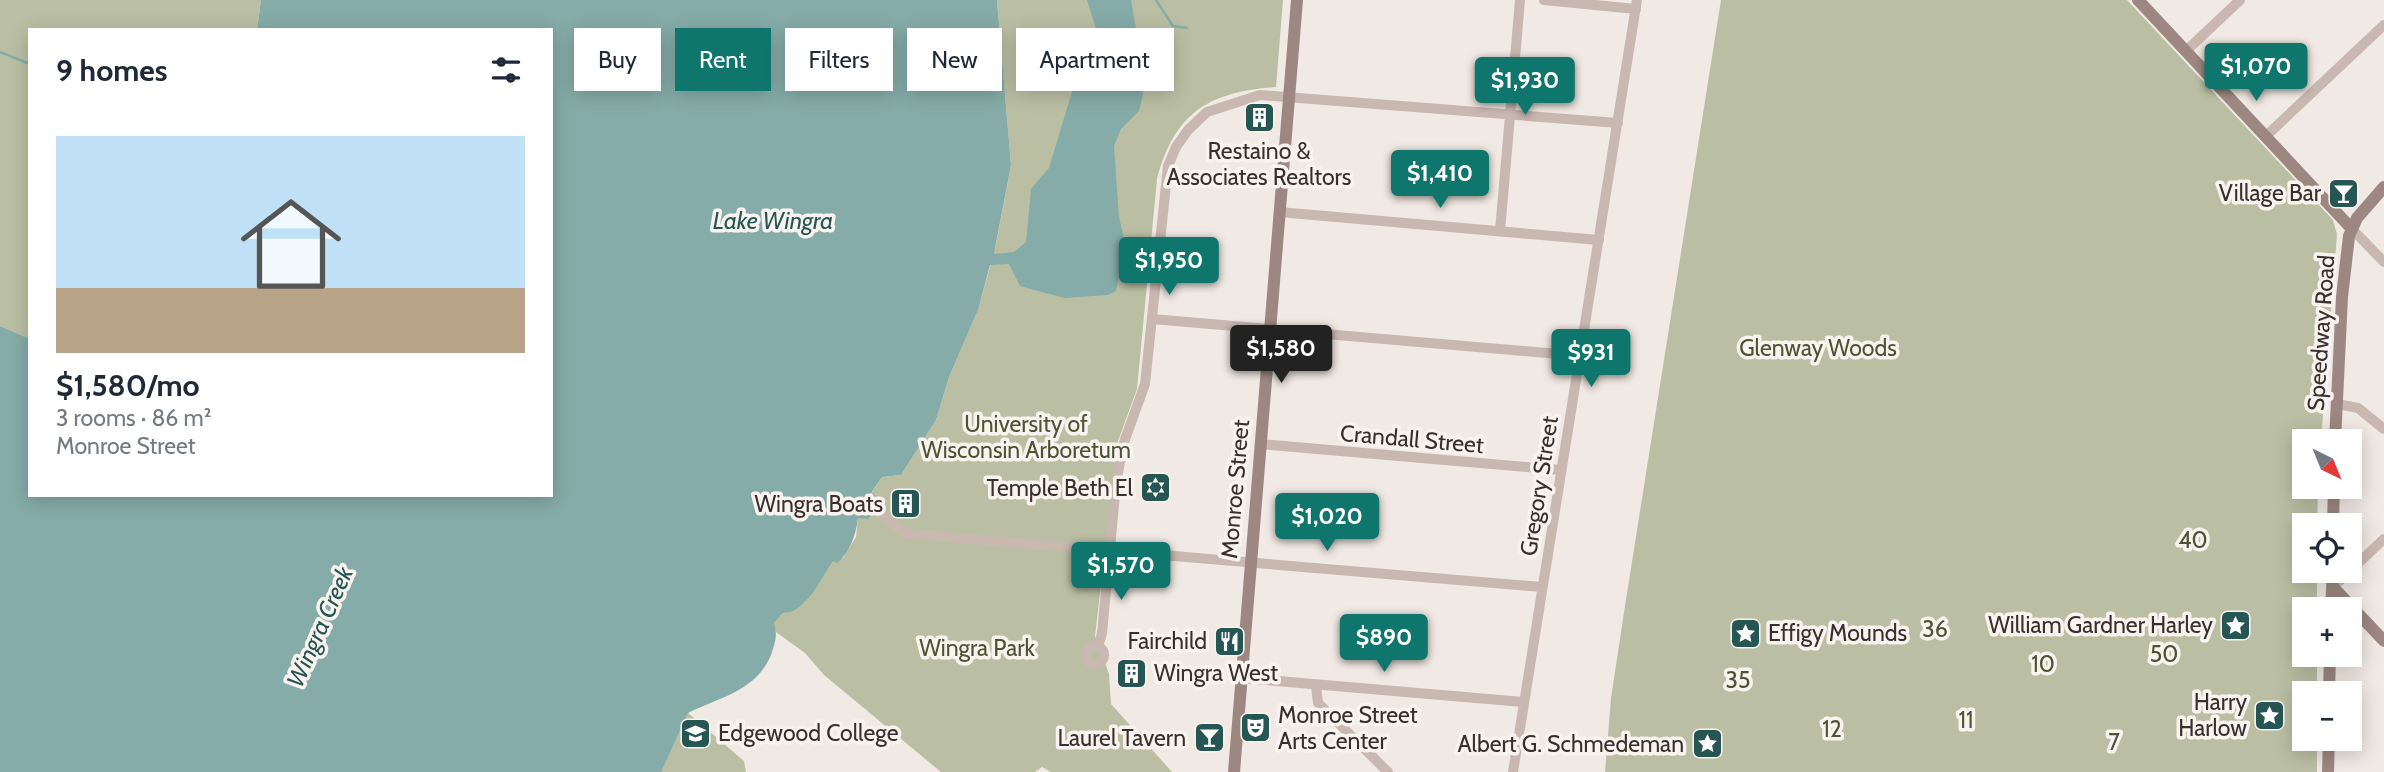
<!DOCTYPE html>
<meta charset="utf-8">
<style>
:root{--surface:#fff;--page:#f2f2f3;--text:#1f2937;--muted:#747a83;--line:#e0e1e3;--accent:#0f766e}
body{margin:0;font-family:Cabin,sans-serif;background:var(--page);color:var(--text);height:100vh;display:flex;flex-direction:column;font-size:26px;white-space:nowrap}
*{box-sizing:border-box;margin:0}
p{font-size:23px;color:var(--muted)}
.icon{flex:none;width:38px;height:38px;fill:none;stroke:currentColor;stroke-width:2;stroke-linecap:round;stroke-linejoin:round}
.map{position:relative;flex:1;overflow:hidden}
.panel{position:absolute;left:28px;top:28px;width:525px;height:469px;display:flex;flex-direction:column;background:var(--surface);border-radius:0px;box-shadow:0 4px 18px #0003}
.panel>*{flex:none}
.guide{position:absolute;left:574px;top:28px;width:665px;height:63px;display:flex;gap:14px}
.needle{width:46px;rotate:137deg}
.tools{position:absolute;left:2292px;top:429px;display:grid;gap:14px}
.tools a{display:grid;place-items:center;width:70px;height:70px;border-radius:0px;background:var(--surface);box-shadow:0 4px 18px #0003;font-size:35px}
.price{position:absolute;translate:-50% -60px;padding:0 16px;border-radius:7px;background:var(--accent);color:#fff;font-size:23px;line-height:46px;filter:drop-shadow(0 2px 4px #0008)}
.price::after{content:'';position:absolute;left:50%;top:42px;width:21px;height:16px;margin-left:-10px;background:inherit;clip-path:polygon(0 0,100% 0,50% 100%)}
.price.current{background:#222;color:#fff}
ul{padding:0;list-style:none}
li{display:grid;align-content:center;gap:14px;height:371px;padding:0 28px}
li+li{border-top:2px solid var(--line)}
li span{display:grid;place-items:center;height:217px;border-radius:0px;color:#555}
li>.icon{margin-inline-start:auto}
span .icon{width:126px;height:126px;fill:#fffc;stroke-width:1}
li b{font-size:30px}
h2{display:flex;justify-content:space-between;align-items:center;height:84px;padding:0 28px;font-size:30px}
.pill{padding:0 24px;border-radius:0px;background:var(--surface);box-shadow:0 4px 18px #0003;font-size:24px;line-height:63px}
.pill.current{background:var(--accent);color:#fff}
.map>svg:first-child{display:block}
</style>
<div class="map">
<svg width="2384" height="772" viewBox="0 0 2384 772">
<rect width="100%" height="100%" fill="#f1e9e3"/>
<g fill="#babfa4">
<path d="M0,0H261L257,30H30V339L0,326Z"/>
<path d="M997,0H1283L1276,87C1209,92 1175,112 1157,179L1137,389L1118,441L1095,636L1109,674L1111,704L1172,772H1051L1042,767L1035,772H941L824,675L805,653L776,632L774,623L783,613L804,603L833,560L843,558L856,537L858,517L868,512L872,493L882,477L901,475L936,420L949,377L978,310L996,245L1011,165Z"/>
<path d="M1721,0H2127L2333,220L2337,234L2321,441H2305V486L2318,487L2317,525H2305V570L2317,571V609H2305V654L2317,655V693H2305V738L2317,739V772H1605L1611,698L1625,606Z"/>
<path d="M688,713L744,761L746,772H660Z"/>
</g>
<path fill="#85aca8" d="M261,0H997L1011,165L994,254L1014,252L1026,242L1031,189L1049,168L1077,75L1102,48L1087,0H1131L1140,50L1143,94L1139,111L1121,129L1114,146L1119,217L1125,243L1116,291L1108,295L1064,298L1020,286L1009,264L990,265L978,310L949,377L936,420L901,475L882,477L872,492L876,497L868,512L871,516L868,519L858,518C856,534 850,553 837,563L833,561C821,578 806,613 783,613L774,623C778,635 775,643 771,655C756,691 721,697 688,713L661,772H0V326L30,339V495H551V30H257Z"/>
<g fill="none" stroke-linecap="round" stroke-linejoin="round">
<g stroke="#85aca8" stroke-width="2.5">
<path d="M1156,0L1173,26L1187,28"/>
<path d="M0,52L30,64"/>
</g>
<g stroke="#c9b8b0" stroke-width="10">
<path d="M1544,0L1636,9"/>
<path d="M2186,51L2240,0"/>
<path d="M2265,137L2384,25"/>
<path d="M1279,212L1599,240"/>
<path d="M2351,228L2384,262"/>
<path d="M1500,231L1520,0"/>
<path d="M1152,319L1581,356"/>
<path d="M2337,404L2358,408L2384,429"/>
<path d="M1260,444L1561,470"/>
<path d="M871,507L905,533L923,535L1542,587"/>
<path d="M2333,587L2384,539"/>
<circle cx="1095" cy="655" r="9"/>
<path d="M1098,647L1102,633L1116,484L1123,445L1145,384L1168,166L1176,147L1188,130L1207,112L1260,95L1618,123"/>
<path d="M1242,678L1523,702"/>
<path d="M1316,686L1318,703L1388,772"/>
<path d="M1513,772L1637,0"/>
</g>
<g stroke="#9c8881" stroke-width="12">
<path d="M2138,0L2351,228"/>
<path d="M2335,441L2342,297L2349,236L2357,218L2384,187"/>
<path d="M2333,525L2334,486"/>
<path d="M2333,587L2384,641"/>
<path d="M2331,609L2333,570"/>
<path d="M2329,693L2330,654"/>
<path d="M1234,772L1297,0"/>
<path d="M2328,772L2329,738"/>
</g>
</g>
<defs>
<symbol id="building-square" viewBox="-11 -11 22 22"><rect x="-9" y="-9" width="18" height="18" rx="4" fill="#265653" stroke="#f9f3ef"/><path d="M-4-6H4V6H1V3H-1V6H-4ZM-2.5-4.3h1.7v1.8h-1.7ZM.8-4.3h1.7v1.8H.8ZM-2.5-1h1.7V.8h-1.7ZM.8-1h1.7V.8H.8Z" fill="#fff"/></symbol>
<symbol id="bar-square" viewBox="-11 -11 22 22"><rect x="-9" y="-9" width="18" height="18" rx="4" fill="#265653" stroke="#f9f3ef"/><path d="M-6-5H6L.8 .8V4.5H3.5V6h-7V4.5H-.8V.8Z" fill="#fff"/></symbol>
<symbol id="synagogue-square" viewBox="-11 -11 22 22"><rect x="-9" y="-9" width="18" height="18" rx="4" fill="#265653" stroke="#f9f3ef"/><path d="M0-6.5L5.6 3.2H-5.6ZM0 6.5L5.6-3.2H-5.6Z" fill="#fff"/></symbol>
<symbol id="sight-square" viewBox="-11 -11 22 22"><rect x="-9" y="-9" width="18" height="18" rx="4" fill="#265653" stroke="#f9f3ef"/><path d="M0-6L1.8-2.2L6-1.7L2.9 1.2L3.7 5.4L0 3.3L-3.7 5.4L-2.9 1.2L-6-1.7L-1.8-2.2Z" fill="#fff"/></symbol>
<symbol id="restaurant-square" viewBox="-11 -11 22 22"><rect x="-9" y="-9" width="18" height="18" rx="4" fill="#265653" stroke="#f9f3ef"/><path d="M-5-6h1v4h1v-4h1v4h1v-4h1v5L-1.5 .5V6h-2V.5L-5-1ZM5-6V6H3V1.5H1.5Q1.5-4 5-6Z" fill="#fff"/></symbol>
<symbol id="theatre-square" viewBox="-11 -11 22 22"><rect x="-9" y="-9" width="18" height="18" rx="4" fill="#265653" stroke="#f9f3ef"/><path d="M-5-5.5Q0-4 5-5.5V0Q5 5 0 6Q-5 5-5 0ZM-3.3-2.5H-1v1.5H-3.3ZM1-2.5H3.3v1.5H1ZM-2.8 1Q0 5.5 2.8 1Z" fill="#fff"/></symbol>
<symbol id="university-square" viewBox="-11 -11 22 22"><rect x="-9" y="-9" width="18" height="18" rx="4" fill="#265653" stroke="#f9f3ef"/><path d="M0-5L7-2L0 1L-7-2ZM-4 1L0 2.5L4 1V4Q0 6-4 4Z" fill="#fff"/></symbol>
</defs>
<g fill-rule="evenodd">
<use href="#building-square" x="1242" y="100" width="35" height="35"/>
<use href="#bar-square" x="2326" y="176" width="35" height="35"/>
<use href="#synagogue-square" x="1138" y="470" width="35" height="35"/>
<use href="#building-square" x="888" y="486" width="35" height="35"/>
<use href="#sight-square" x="2218" y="608" width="35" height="35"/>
<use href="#sight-square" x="1728" y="616" width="35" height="35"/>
<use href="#restaurant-square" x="1212" y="624" width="35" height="35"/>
<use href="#building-square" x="1114" y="656" width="35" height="35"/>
<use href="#sight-square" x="2252" y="698" width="35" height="35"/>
<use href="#theatre-square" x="1238" y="710" width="35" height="35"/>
<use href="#university-square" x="678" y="716" width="35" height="35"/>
<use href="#bar-square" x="1192" y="720" width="35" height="35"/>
<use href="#sight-square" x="1690" y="726" width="35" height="35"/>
</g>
<g text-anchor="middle" stroke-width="7" stroke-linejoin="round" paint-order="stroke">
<g font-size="23" fill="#392f2d" stroke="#f9f3ef" text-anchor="end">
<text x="1259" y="159" text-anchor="middle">Restaino &amp;<tspan x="1259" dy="26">Associates Realtors</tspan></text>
<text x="2321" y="201">Village Bar</text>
<text x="1133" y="496">Temple Beth El</text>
<text x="883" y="512">Wingra Boats</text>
<text x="2213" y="633">William Gardner Harley</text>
<text x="1768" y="641" text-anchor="start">Effigy Mounds</text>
<text x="1207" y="649">Fairchild</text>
<text x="1154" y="681" text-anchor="start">Wingra West</text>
<text x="2247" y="710">Harry<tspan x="2247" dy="26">Harlow</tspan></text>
<text x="1278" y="723" text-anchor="start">Monroe Street<tspan x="1278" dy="26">Arts Center</tspan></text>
<text x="718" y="741" text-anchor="start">Edgewood College</text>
<text x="1186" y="746">Laurel Tavern</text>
<text x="1684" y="752">Albert G. Schmedeman</text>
</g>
<g font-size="23" fill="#392f2d" stroke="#f9f3ef">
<text transform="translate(2321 333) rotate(-86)" y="8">Speedway Road</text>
<text transform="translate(1412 439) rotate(5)" y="8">Crandall Street</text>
<text transform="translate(1539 486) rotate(-81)" y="8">Gregory Street</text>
<text transform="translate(1235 489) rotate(-85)" y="8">Monroe Street</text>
</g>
<g font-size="23" fill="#4c5433" stroke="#f9f3ef">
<text x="1818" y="356">Glenway Woods</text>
<text x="1026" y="432">University of<tspan x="1026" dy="26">Wisconsin Arboretum</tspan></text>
<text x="2193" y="548">40</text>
<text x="1935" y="637">36</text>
<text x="977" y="656">Wingra Park</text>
<text x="2164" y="662">50</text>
<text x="2043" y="672">10</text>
<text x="1738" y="688">35</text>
<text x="1966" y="728">11</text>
<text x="1832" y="737">12</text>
<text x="2114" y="750">7</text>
</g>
<g font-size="24" font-style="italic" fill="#265653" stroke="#f9f3ef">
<text x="773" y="229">Lake Wingra</text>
<text transform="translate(320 627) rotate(-66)" y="8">Wingra Creek</text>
</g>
</g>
</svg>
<div class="tools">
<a><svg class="needle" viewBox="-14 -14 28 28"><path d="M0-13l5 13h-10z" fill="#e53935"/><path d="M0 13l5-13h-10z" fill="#747a83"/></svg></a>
<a><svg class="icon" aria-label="locate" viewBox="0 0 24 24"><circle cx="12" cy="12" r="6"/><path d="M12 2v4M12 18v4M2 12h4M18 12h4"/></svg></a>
<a>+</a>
<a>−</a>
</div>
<b class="price" style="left:2256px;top:103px">$1,070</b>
<b class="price" style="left:1525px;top:117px">$1,930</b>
<b class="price" style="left:1440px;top:210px">$1,410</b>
<b class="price" style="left:1169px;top:297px">$1,950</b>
<b class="price current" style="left:1281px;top:385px">$1,580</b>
<b class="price" style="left:1591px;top:389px">$931</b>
<b class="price" style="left:1327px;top:553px">$1,020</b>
<b class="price" style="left:1121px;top:602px">$1,570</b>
<b class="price" style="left:1384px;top:674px">$890</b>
<div class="guide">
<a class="pill">Buy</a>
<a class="pill current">Rent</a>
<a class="pill">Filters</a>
<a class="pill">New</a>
<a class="pill">Apartment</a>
</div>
<section class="panel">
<h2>9 homes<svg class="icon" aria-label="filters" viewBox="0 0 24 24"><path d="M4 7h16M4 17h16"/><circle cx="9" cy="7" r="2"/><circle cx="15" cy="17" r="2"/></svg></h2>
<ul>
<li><span style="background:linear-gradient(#bfe0f5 70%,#b9a48a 0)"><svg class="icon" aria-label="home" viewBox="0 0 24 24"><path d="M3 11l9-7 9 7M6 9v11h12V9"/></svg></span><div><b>$1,580/mo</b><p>3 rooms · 86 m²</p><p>Monroe Street</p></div></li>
</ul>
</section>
</div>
